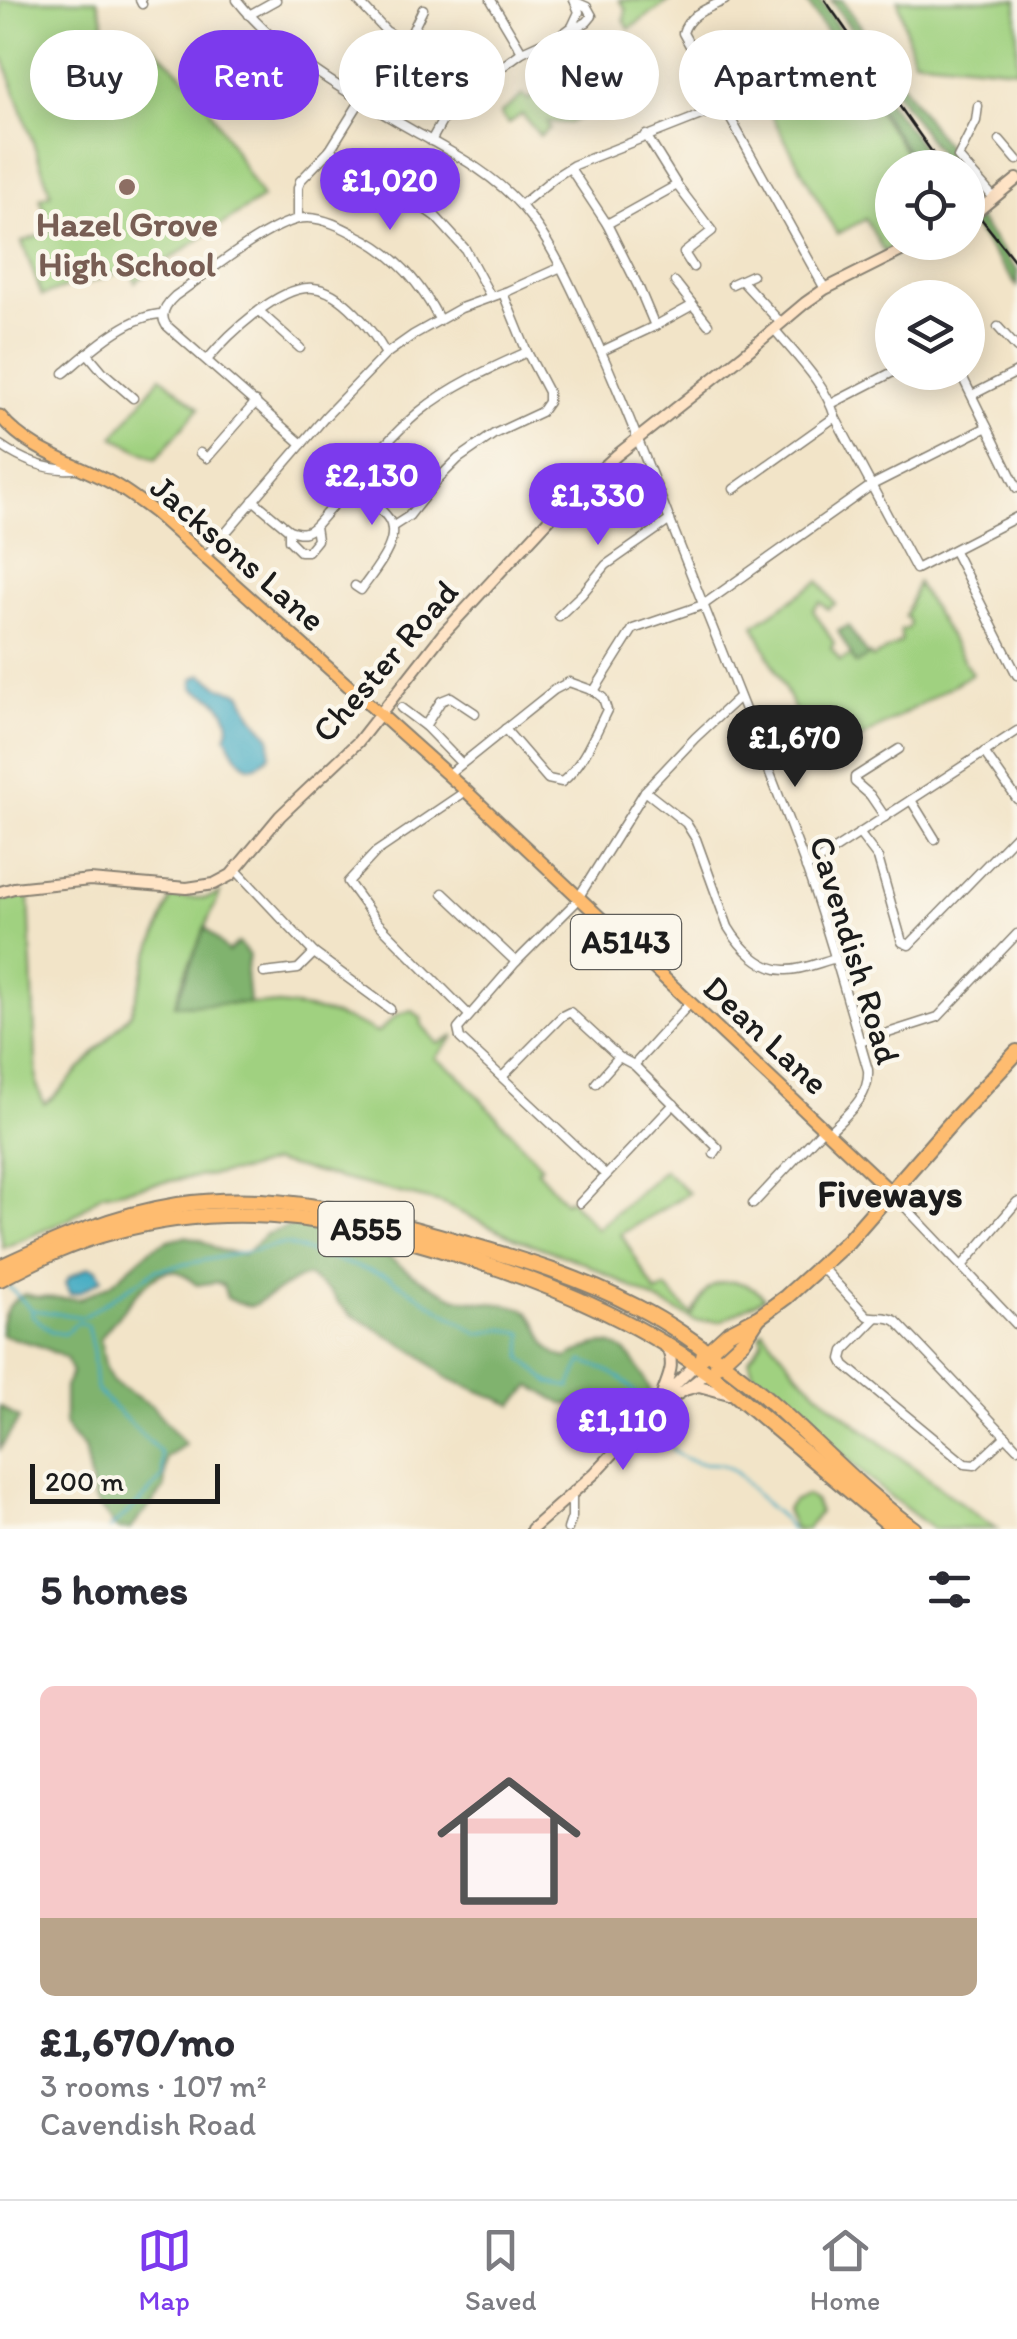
<!DOCTYPE html>
<meta charset="utf-8">
<style>
:root{--surface:#fff;--page:#f2f2f3;--text:#2b2b33;--muted:#7c7c81;--line:#e1e1e2;--accent:#7c3aed}
body{margin:0;font-family:Itim,sans-serif;background:var(--page);color:var(--text);height:100vh;display:flex;flex-direction:column;font-size:38px;white-space:nowrap}
*{box-sizing:border-box;margin:0}
p{font-size:32px;color:var(--muted)}
.icon{flex:none;width:55px;height:55px;fill:none;stroke:currentColor;stroke-width:2;stroke-linecap:round;stroke-linejoin:round}
.map{position:relative;height:1529px;overflow:hidden}
.panel{display:flex;flex-direction:column;background:var(--surface);flex:1}
.panel>*{flex:none}
.banner{position:absolute;left:30px;top:30px;width:958px;height:90px;display:flex;gap:20px}
.tools{position:absolute;left:875px;top:150px;display:grid;gap:20px}
.tools a{display:grid;place-items:center;width:110px;height:110px;border-radius:50%;background:var(--surface);box-shadow:0 5px 25px #0003;font-size:50px}
.scale{position:absolute;left:30px;bottom:25px;width:190px;box-sizing:border-box;padding-left:10px;border:5px solid #1c1c1c;border-top:0;font-size:28px;line-height:35px;white-space:nowrap;color:#1c1c1c;-webkit-text-stroke:8px #fbf7ec;paint-order:stroke}
.price{position:absolute;translate:-50% -85px;padding:0 22px;border-radius:35px;background:var(--accent);color:#fff;font-size:32px;line-height:65px;filter:drop-shadow(0 2px 5px #0008)}
.price::after{content:'';position:absolute;left:50%;top:60px;width:30px;height:22px;margin-left:-15px;background:inherit;clip-path:polygon(0 0,100% 0,50% 100%)}
.price.selected{background:#222;color:#fff}
ul{padding:0;list-style:none}
li{display:grid;align-content:center;gap:20px;height:530px;padding:0 40px}
li+li{border-top:2px solid var(--line)}
li span{display:grid;place-items:center;height:310px;border-radius:15px;color:#555}
li>.icon{margin-inline-start:auto}
span .icon{width:180px;height:180px;fill:#fffc;stroke-width:1}
li b{font-size:42px}
h2{display:flex;justify-content:space-between;align-items:center;height:120px;padding:0 40px;font-size:42px}
.tag{padding:0 35px;border-radius:45px;background:var(--surface);box-shadow:0 5px 25px #0003;font-size:35px;line-height:90px}
.tag.selected{background:var(--accent);color:#fff}
.tab-bar{display:flex;justify-content:space-around;align-items:center;height:140px;border-top:2px solid var(--line);background:var(--surface);font-size:28px;color:var(--muted)}
.tab-bar a{display:grid;justify-items:center;gap:5px}
.tab-bar .selected{color:var(--accent)}
.map>svg:first-child{display:block}
</style>
<div class="map">
<svg width="1017" height="1529" viewBox="0 0 1017 1529">
<rect width="100%" height="100%" fill="#fbf7ec"/>
<filter id="ink" filterUnits="userSpaceOnUse"><feTurbulence type="fractalNoise" baseFrequency=".01" numOctaves="2"/><feDisplacementMap in="SourceGraphic" scale="20" xChannelSelector="R" yChannelSelector="G"/><feConvolveMatrix kernelMatrix="1 2 1 2 8 2 1 2 1" color-interpolation-filters="sRGB"/></filter>
<filter id="wash" filterUnits="userSpaceOnUse"><feTurbulence type="fractalNoise" baseFrequency=".0048" numOctaves="4" result="noise"/><feDisplacementMap in="SourceGraphic" scale="40" xChannelSelector="R" yChannelSelector="G"/><feGaussianBlur stdDeviation="2.25" result="paint"/><feColorMatrix in="noise" values="0 0 0 0 0 0 0 0 0 0 0 0 0 0 0 0 0 1.4 0 .05"/><feComposite in="paint" operator="in"/></filter>
<g filter="url(#wash)">
<rect width="100%" height="100%" fill="#f2e4c8"/>
<g fill="#a0d180" stroke="#5e764e" stroke-width="2.5">
<path d="M0,0H97L103,18L107,74L153,45L200,92L262,198L135,282L130,268L74,288L72,285L42,296L22,242L52,231L40,198L51,194L4,59L0,60Z"/>
<path d="M619,0H671L629,29L624,20L626,9Z"/>
<path d="M898,0H1017V69L913,59Z"/>
<path d="M832,44L916,167L892,168V242L903,243L884,252L866,219L837,234L767,107L818,77Z"/>
<path d="M607,52C625,58 634,65 640,82L632,96L597,108L570,123L547,122L550,128L540,136L522,114L508,124L500,114L523,95L529,100C551,78 579,66 607,52Z"/>
<path d="M161,376L199,408L156,459L114,437Z"/>
<path d="M819,581L835,604L828,609L820,602L813,610L834,643L831,648L840,661L851,655L856,664L870,654L872,658L901,642V630L907,629L910,625L909,620L905,616L917,583L972,674L820,762L754,625Z"/>
<path d="M220,893L184,976L175,1004C244,1002 316,999 377,1033L397,1015L412,1010L421,1018L422,1025L438,1044L455,1036L435,1058L457,1073L541,1165L537,1170L565,1202L569,1199L597,1229L664,1170L689,1193L621,1234L656,1293L666,1288L692,1315C697,1307 703,1292 711,1287C726,1277 754,1282 764,1298L721,1321H696L582,1262L517,1239L441,1203L273,1162L242,1171L181,1179L102,1194L70,1219L3,1248L0,1225V900L29,895L37,1085L44,1104L55,1096L131,1013L149,956L171,898H207Z"/>
<path d="M763,1330L797,1372L833,1406L979,1517L998,1529H933L878,1487L753,1373L749,1359L763,1340L760,1334Z"/>
<path d="M806,1495L815,1501L819,1512L807,1529H795L786,1510L793,1501Z"/>
</g>
<g fill="#80b36e" stroke="#4e6845" stroke-width="2.5">
<path d="M805,0H820L881,92L937,167H918Z"/>
<path d="M831,0H842L961,167H948Z"/>
<path d="M275,49L307,71L294,95L261,73Z"/>
<path d="M978,219L1017,271V286L971,224Z"/>
<path d="M848,626L868,656L856,664L838,631Z"/>
<path d="M205,927L228,952L238,943L249,955L246,972L249,1003L175,1005Z"/>
<path d="M291,1226C315,1227 343,1228 366,1238C379,1244 385,1255 395,1262C410,1273 439,1291 455,1297C475,1305 507,1301 523,1309C547,1323 535,1349 566,1358C575,1354 586,1347 597,1345C630,1337 645,1380 657,1404L623,1443L594,1405L563,1404L531,1386L513,1405L447,1378L419,1354L349,1313L338,1303L333,1294L308,1276L297,1279L252,1306L237,1303L227,1298L223,1285L216,1282L197,1285C188,1279 180,1269 169,1271C146,1274 115,1321 100,1338L106,1369L113,1382L152,1406L185,1444L166,1458L164,1489L131,1529H117L94,1500L84,1448L71,1435L65,1424V1387L72,1373L66,1358L40,1346L2,1335C0,1316 9,1301 25,1294L37,1297L79,1299L111,1284L151,1249L169,1240L185,1236L201,1240L219,1250L244,1255L266,1234Z"/>
<path d="M0,1406L19,1419L0,1449Z"/>
</g>
<g fill="#44acc3" stroke="#306470" stroke-width="2.5">
<path d="M202,674L222,688L241,693L252,715L270,737V755C265,758 261,764 255,766C241,770 231,746 226,736C233,723 226,709 214,699C207,693 200,694 193,687V679Z"/>
<path d="M89,1267L97,1269L102,1279L80,1292L70,1294L65,1283L69,1277Z"/>
</g>
<g fill="none" stroke-linecap="round" stroke-linejoin="round">
<g stroke="#44acc3" stroke-width="2.5">
<path d="M6,1284L32,1310V1315L52,1332L64,1334L78,1322L87,1325L93,1351L96,1390L161,1453L163,1477L142,1500L109,1529"/>
<path d="M32,1310L83,1317L156,1270L285,1244L389,1277L479,1334L502,1329L523,1333L522,1358L550,1383L570,1387L582,1361C614,1372 630,1380 648,1410"/>
<path d="M652,1417C664,1439 673,1459 700,1463C707,1464 717,1463 723,1465C742,1472 750,1490 764,1502C774,1512 783,1516 791,1529"/>
</g>
</g>
</g>
<g filter="url(#ink)">
<g fill="none" stroke-linecap="round" stroke-linejoin="round">
<defs>
<g id="street">
<path d="M140,0L142,4"/>
<path d="M237,0C280,55 352,96 412,130C451,152 493,173 523,208C547,236 564,272 580,306C612,372 638,440 665,508C712,628 761,747 806,867C830,934 848,1002 868,1070C870,1097 847,1114 829,1132"/>
<path d="M357,0L386,31L432,57L469,91"/>
<path d="M491,0L522,52"/>
<path d="M725,0C709,8 688,14 683,33L825,289"/>
<path d="M249,15L276,0"/>
<path d="M572,30L587,22L592,16L587,7L578,3"/>
<path d="M407,42L423,9"/>
<path d="M716,92L809,42"/>
<path d="M978,106L976,121L958,157L994,198"/>
<path d="M646,135L677,185L712,231L684,253L693,267"/>
<path d="M1000,140L1017,160"/>
<path d="M431,141L445,116L469,91L522,52L564,33L572,27L579,12L574,0"/>
<path d="M330,150L357,171L398,190L436,217L465,249L491,297"/>
<path d="M570,168L607,224L639,288L655,326"/>
<path d="M521,205L555,177L574,165L724,106"/>
<path d="M298,219V188L300,181L330,150L361,100"/>
<path d="M607,224L677,185"/>
<path d="M742,281L781,323"/>
<path d="M675,282L708,324"/>
<path d="M732,284L752,275"/>
<path d="M260,312L300,348"/>
<path d="M998,327L1017,348"/>
<path d="M774,329C796,356 825,383 835,417L916,569L1017,517"/>
<path d="M602,351L655,326L693,305"/>
<path d="M87,353L103,372L133,398"/>
<path d="M207,360C227,336 279,285 313,288C342,290 373,331 386,354"/>
<path d="M960,372L1017,488"/>
<path d="M64,373C89,352 130,314 163,314"/>
<path d="M972,395L1017,372"/>
<path d="M831,404L893,372"/>
<path d="M302,444L166,325C159,314 166,304 175,296C204,276 275,217 308,218C330,219 348,231 366,240C400,259 422,286 439,319"/>
<path d="M0,445C23,461 52,473 80,468"/>
<path d="M200,453L207,458L256,402"/>
<path d="M352,485C363,496 379,505 388,518C403,540 374,571 361,590L355,586"/>
<path d="M734,489L835,417"/>
<path d="M253,500L289,530V540L300,551H308L317,540L315,526C349,488 380,445 419,412C451,386 489,369 527,352"/>
<path d="M392,527L409,516L438,479L458,459L494,434L541,412L548,402V392L527,352L503,293"/>
<path d="M289,530C301,534 306,534 315,526"/>
<path d="M954,551L1017,675"/>
<path d="M204,558L326,416L386,354L413,335L461,308L508,291L561,267"/>
<path d="M559,616L582,594L606,565L670,520"/>
<path d="M401,708L425,726L461,763"/>
<path d="M425,726L441,701L451,697L475,713"/>
<path d="M505,729L548,779L562,782C583,765 595,734 607,710L603,698L594,691"/>
<path d="M984,752L1017,799"/>
<path d="M448,775L554,690L569,682L594,691L633,629L703,605L872,485L987,427"/>
<path d="M466,791L376,852L348,882L377,922L469,1015"/>
<path d="M645,791L686,823L696,839L728,927C740,947 762,971 787,970C803,970 820,962 836,958"/>
<path d="M911,800L935,839"/>
<path d="M885,817L870,795L855,782V777L899,749"/>
<path d="M859,833L878,858L902,942L909,945L1017,834"/>
<path d="M806,868L1017,731"/>
<path d="M236,870L314,953L390,1009"/>
<path d="M443,893L516,962"/>
<path d="M264,973L298,969L314,953"/>
<path d="M860,1042L938,1017L1017,934"/>
<path d="M634,1065L691,1002"/>
<path d="M503,1076L562,1016L570,1012L619,1057L634,1065L718,1148L714,1154"/>
<path d="M596,1083L619,1057"/>
<path d="M606,1175L460,1038L458,1029L516,962L575,903L645,791L695,738L739,697"/>
<path d="M892,1193L1017,1325"/>
<path d="M580,1203L674,1104"/>
<path d="M753,1204L824,1128"/>
<path d="M962,1266L1017,1202"/>
<path d="M821,1267L867,1316C878,1319 886,1315 896,1321L1017,1448"/>
<path d="M876,1318L844,1351L842,1359L845,1365L965,1464L975,1465L1006,1436"/>
<path d="M568,1529L572,1517V1495"/>
</g>
<g id="secondary">
<path d="M968,219L1017,179"/>
<path d="M0,892L14,888L90,880L187,888L214,884L231,875L280,816L358,742L442,635L563,504L617,455L742,356L805,303L825,289L919,242"/>
<path d="M688,1389L699,1386L729,1394"/>
<path d="M662,1395C668,1376 677,1365 665,1345"/>
<path d="M663,1403L685,1390L708,1372"/>
<path d="M532,1529L595,1473L658,1405L660,1400L696,1364"/>
</g>
<path id="primary" d="M0,416C29,451 69,461 108,481C124,489 139,501 154,512L466,791L892,1193"/>
<g id="highway">
<path d="M0,1267C58,1240 114,1215 178,1205C275,1190 367,1215 460,1242C520,1259 582,1278 637,1307C671,1324 702,1347 732,1370C796,1418 848,1482 914,1529"/>
<path d="M0,1279C36,1260 73,1242 112,1232C242,1196 353,1221 477,1261C565,1290 647,1326 721,1382L895,1529"/>
<path d="M703,1356L728,1333L759,1317L786,1297L848,1241L951,1123L1017,1052"/>
<path d="M717,1365L743,1341L758,1318"/>
</g>
</defs>
<use href="#street" stroke="#878072" stroke-width="11"/>
<use href="#secondary" stroke="#878072" stroke-width="14"/>
<use href="#primary" stroke="#878072" stroke-width="15"/>
<use href="#highway" stroke="#878072" stroke-width="18"/>
<use href="#street" stroke="#fff" stroke-width="8"/>
<use href="#secondary" stroke="#ffe4c6" stroke-width="10"/>
<use href="#primary" stroke="#febc70" stroke-width="11"/>
<use href="#highway" stroke="#febc70" stroke-width="14"/>
<g stroke="#1c1c1c" stroke-width="2.5">
<path d="M825,0L943,168"/>
<path d="M968,202L1017,264"/>
</g>
</g>
</g>
<circle fill="#8d6e63" stroke="#fbf7ec" stroke-width="4" cx="127" cy="187" r="10"/>
<g text-anchor="middle" stroke-width="9" stroke-linejoin="round" paint-order="stroke">
<g fill="#fbf7ec" stroke="#5f5e5a" stroke-width="2.5">
<rect x="571" y="915" width="110" height="54" rx="8"/>
<rect x="318.5" y="1202" width="95" height="54" rx="8"/>
</g>
<g font-size="32" font-weight="bold" fill="#1c1c1c">
<text x="626" y="953">A5143</text>
<text x="366" y="1240">A555</text>
</g>
<g font-size="35" font-weight="bold" fill="#785e54" stroke="#fbf7ec">
<text x="127" y="236">Hazel Grove<tspan x="127" dy="40">High School</tspan></text>
</g>
<g font-size="35" fill="#1c1c1c" stroke="#fbf7ec">
<text transform="translate(238 553) rotate(41)" y="12">Jacksons Lane</text>
<text transform="translate(385 661) rotate(-49)" y="12">Chester Road</text>
<text transform="translate(855 950) rotate(73)" y="12">Cavendish Road</text>
<text transform="translate(766 1035) rotate(43)" y="12">Dean Lane</text>
</g>
<g font-size="38" font-weight="bold" fill="#1c1c1c" stroke="#fbf7ec">
<text x="890" y="1207">Fiveways</text>
</g>
</g>
</svg>
<div class="tools">
<a><svg class="icon" aria-label="locate" viewBox="0 0 24 24"><circle cx="12" cy="12" r="6"/><path d="M12 2v4M12 18v4M2 12h4M18 12h4"/></svg></a>
<a><svg class="icon" aria-label="layers" viewBox="0 0 24 24"><path d="M12 4l9 5-9 5-9-5zM3 14l9 5 9-5"/></svg></a>
</div>
<div class="scale">200 m</div>
<b class="price" style="left:390px;top:233px">£1,020</b>
<b class="price" style="left:372px;top:528px">£2,130</b>
<b class="price" style="left:598px;top:548px">£1,330</b>
<b class="price selected" style="left:795px;top:790px">£1,670</b>
<b class="price" style="left:623px;top:1473px">£1,110</b>
<div class="banner">
<a class="tag">Buy</a>
<a class="tag selected">Rent</a>
<a class="tag">Filters</a>
<a class="tag">New</a>
<a class="tag">Apartment</a>
</div>
</div>
<section class="panel">
<h2>5 homes<svg class="icon" aria-label="filters" viewBox="0 0 24 24"><path d="M4 7h16M4 17h16"/><circle cx="9" cy="7" r="2"/><circle cx="15" cy="17" r="2"/></svg></h2>
<ul>
<li><span style="background:linear-gradient(#f6c9c9 75%,#b9a48a 0)"><svg class="icon" aria-label="home" viewBox="0 0 24 24"><path d="M3 11l9-7 9 7M6 9v11h12V9"/></svg></span><div><b>£1,670/mo</b><p>3 rooms · 107 m²</p><p>Cavendish Road</p></div></li>
</ul>
</section>
<nav class="tab-bar">
<a class="selected"><svg class="icon" aria-label="map" viewBox="0 0 24 24"><path d="M3 6l6-2 6 2 6-2v14l-6 2-6-2-6 2zM9 4v14M15 6v14"/></svg>Map</a>
<a><svg class="icon" aria-label="saved" viewBox="0 0 24 24"><path d="M7 4h10v16l-5-4-5 4z"/></svg>Saved</a>
<a><svg class="icon" aria-label="home" viewBox="0 0 24 24"><path d="M3 11l9-7 9 7M6 9v11h12V9"/></svg>Home</a>
</nav>
